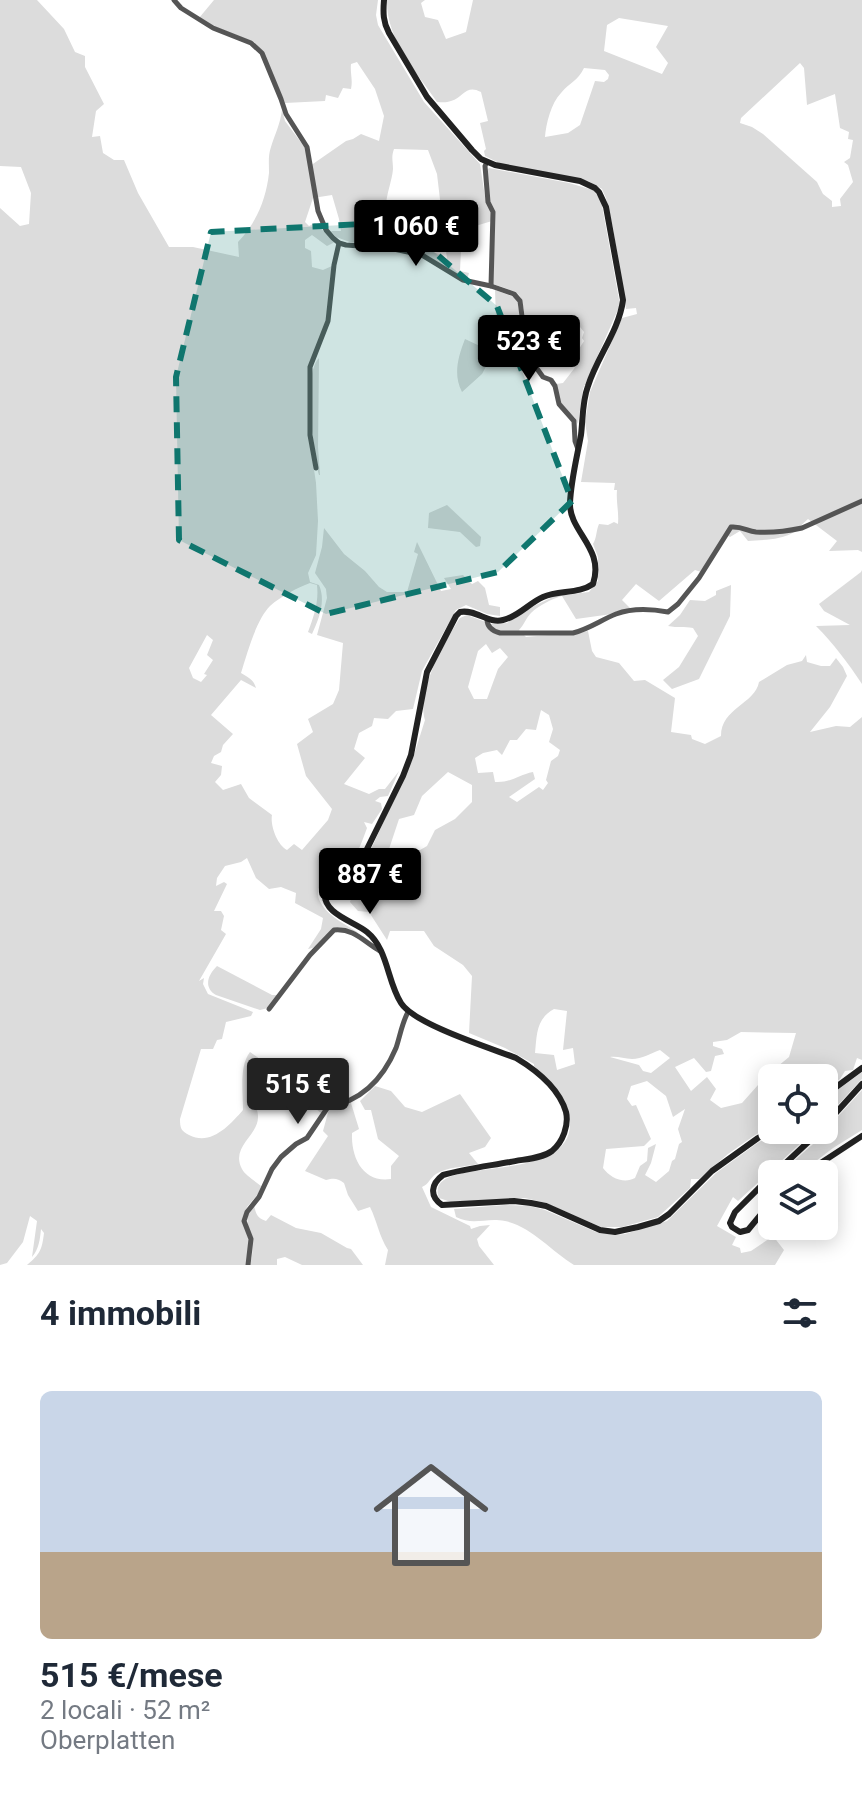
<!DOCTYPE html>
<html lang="it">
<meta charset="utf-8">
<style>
:root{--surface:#fff;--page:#f2f2f3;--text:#1f2937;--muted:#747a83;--accent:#000}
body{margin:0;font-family:Roboto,sans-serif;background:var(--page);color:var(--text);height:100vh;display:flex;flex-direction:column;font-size:30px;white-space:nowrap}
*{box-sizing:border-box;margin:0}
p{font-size:26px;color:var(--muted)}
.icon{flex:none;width:44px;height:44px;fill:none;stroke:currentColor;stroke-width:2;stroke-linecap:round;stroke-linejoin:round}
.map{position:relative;height:1265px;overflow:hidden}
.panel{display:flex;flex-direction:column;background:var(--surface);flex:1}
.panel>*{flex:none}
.buttons{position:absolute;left:758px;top:1064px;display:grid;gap:16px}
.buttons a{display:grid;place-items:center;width:80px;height:80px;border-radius:12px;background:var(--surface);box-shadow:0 4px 20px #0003;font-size:40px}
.price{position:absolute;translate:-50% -68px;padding:0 18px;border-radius:8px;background:var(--accent);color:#fff;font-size:26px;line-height:52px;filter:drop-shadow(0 2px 4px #0008)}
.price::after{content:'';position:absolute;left:50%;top:48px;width:24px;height:18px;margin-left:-12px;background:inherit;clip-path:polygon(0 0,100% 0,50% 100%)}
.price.current{background:#222;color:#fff}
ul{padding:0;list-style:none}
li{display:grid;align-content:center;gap:16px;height:424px;padding:0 40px}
li span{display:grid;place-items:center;height:248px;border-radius:12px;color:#555}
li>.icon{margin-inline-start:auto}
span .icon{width:144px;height:144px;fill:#fffc;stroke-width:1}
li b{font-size:34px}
h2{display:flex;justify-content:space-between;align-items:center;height:96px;padding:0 40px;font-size:34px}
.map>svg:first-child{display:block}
</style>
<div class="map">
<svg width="862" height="1265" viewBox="0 0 862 1265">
<rect width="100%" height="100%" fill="#fff"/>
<g fill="#dcdcdc" fill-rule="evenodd">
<path d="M0,0H37L64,29L75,52L85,56V67L104,104L96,111L92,137L100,136L103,153L114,160H124L138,193L169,247H193L239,257L238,242C256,223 266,200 269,173C269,164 268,155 271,147C275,134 280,125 282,110L285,121L306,149L310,166L346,141L353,139L361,134L379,141L384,116L375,89L357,62L351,64C350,73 353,80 351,89L343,88L338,98L326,95L325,101L285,103L263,51L254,42L213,26L199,18L214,0H378L376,15L378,25L424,102L480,164L485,197L491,213L492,221L462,230L460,271L469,273L467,280L423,253L387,245L350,242L336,237L331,231H341L339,219L332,195L313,198L305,222L309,226L315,223L335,242L327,246L312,235L305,240V248L311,251L312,267L323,270L332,266L326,321L309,366V436L316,483L318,521L316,555L308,573L310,582L319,585C326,601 319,619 312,634L308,632C314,616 319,602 317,585L310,583C297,588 281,596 270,606C256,620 247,654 241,673C248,677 254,680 256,688L241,680L211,715L233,734L223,745L221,752L214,756L211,763L222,766L221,775L215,782L223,790L241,784L249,798L272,815C270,825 277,845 287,850L294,844L302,850L328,820L332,809L306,776L297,744L313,732L308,719L333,704L339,690L343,643L317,635L327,598L326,589L315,573L322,547L324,528L344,554L365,571L379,587L387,592H407L418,554L414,552L417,542L441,591L451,589L444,578L463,575L472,584L478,581L485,588L489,605L500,607V616L487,614L466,605L456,610L422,671L413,709L396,711L388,719L374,718L372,726L359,733L354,749L365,758L344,784L369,794L379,789H385L399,771L388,796L380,797L375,801L381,803L382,809L372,824L364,822L367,828C363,839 358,854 350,862C333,877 301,885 329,913C343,926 360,930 374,946L359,933L338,927C326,932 322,947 308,949L321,929L323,918L295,903L296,893L281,887L269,889L256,878L247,858L241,862L225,866L217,878L216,886L224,882L227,884L214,911H221L224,916L221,930L226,934L199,981L204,978L203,984L208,994L253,1012L251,1016L226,1022L222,1039L217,1040L213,1049H201L180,1119C180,1128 181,1131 189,1135C211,1146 229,1126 243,1110C243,1092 239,1066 250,1052L264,1062L269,1061L275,1081L297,1075L329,1106L321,1113L295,1092L286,1099L257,1076L250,1091C252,1098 258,1108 258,1116C259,1136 230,1146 242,1169C245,1175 255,1181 261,1186L258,1194L247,1207L243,1220L249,1241L247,1265H27C40,1254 42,1250 44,1233L41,1229C40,1239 39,1249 32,1257L37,1221L30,1216L23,1242L7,1263L0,1265V208L20,226L29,224L31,193L21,167L0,166ZM394,149L428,150L437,174L447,259L439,254L396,240C394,230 389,223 387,215C383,201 392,183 393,169C393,161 391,157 394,149ZM207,635L213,640L207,655L213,660L204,674L207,675L201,682L193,678L189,668Z"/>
<path d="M387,0H425L421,3L425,17L438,20L446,39L466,32L473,0H862V552L858,550L829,551L837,541L808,519C803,523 799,528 794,532C782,540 762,540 748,541L740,531L730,537L725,534L701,572L695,570L659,601L636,584L622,600L632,610L617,611L612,614L576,619L562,596C552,599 539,605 531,613C526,618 524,625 519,630L526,637C547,634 568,637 588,631L592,651L596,657L619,663L634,681L645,680L675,698L671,732L691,735L692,739L705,744L721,736C721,708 755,704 759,682L787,665L802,661L806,655L807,662L821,666H830L836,658L843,667L847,676L830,707L810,732L836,726L850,727L862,717V1060L857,1058L853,1070L845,1071L840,1079L824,1091V1078H772V1126L755,1135L728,1154L699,1179H691L690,1188L658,1217L622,1227H601L546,1203L525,1198L451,1202L439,1198C421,1151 574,1190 570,1121C569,1098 550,1080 534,1066V1064L505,1048L469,1033L472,976L463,965L434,946L424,931H390L387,940L369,912L358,911L350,902L352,896L362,891L393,866L404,870L408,857L427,846L435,830L455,819L472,802V785L448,772L422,796L414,815L399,819L386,858L377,870L369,868L358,878L341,889L339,898L332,900V891L334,884L357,868L366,858L372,847L413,758L425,720C416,692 444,642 460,618L467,615L491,624L507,623L534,606L555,596L589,592L598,581V557L593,544C597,537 596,531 599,524L608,525L614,522L618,524C619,512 616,502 617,490H614L615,483L581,482L588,441L585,422L590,392L622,318L637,314L636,308L626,309L613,228L606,198L602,189L588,181L501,164L485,156L484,151L486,149L480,123L488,121L481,92C466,84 464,97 451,101C446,103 441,102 437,102C416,71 386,39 387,0ZM619,18L668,26L656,47L668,63L662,74L604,51L607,25ZM800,63L804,68L807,105L835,94L840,128L849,132L848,139L853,140L850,158L844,162L848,165L853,182L840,199L841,206L832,207V201L823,194L817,182L763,134L752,127L740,123L741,118ZM584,68L605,70L609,75L608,79L604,82L595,81L580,125L568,133L545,137C546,124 551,103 561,93C570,82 578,81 584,68ZM486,644L492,653L500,648L508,657L498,669L487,699H474L468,687L478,651ZM541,710L549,715L553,729L549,742L560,750L558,756L551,761L546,780L548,783L543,790L539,787L517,802L509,797L535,779L533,772C518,775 511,783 495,782L493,772L478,773L475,758L483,753L497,750L502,755L510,740H517L526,729L536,730ZM554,1009L567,1011L563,1050L573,1048L575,1064L557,1070L554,1055L535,1053C537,1034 536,1019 554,1009ZM741,1032L796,1033L789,1057L766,1076L742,1103L721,1108L710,1100L716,1089L707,1077L691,1091L675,1067L694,1058L706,1072L711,1071L715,1056L724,1054L722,1049L713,1046V1042L727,1040ZM660,1050L670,1058L651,1073L643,1071L639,1065L610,1057C618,1056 624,1059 632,1059C642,1059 651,1053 660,1050ZM647,1081L666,1096L673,1117L685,1109L678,1129L682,1142L679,1144L675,1159L672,1161L669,1171L656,1182L645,1175L651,1163L656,1144L648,1148L647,1161L640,1166L635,1178C624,1184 610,1178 603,1168L606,1149L644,1146L651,1139L636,1105L632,1106L627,1099L631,1086Z"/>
<path d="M489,168L569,183L593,190L601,200L620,305L583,389L578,424L575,418L561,403L556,384L563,383L577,365V352L584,341L582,338L584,332L580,327L570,331L562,344L565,349L554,358L549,354L540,361L535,355L531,357C526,343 526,300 518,294C511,289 501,287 493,284L495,211L489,199L487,170Z"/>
<path d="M495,290L514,297L518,303L523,338L511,360L492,355L482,374L462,392C453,375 458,357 465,339L484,348L496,318Z"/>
<path d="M319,358L318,447L320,475H319C314,451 302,375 319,358Z"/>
<path d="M447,505L481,537L480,546L476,547L460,532L428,528L429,513Z"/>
<path d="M862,570V684C848,663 834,644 816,626L850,625L824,611L819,604L861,572Z"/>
<path d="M731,585L730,616L699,679L672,689L663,680L679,667L698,636L693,628C684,626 678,628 668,626L680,615L690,600L705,601L716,595V591Z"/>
<path d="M217,966L272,995H277L268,1008L260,1010L216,995C203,987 208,975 217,966Z"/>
<path d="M862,1072V1079L824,1120V1100Z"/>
<path d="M375,1086L391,1091L405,1107L422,1112L460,1094L491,1138L485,1147L469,1153L478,1164C465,1167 446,1167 436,1174C429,1179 429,1184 422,1187L431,1207L470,1226L471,1229L480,1226L490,1225L477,1239L479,1246L494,1265H385L388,1250C379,1236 377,1221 370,1207L358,1211L348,1195L344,1183C337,1178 334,1178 326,1180L305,1171L328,1136L323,1131L329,1109L351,1103L359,1129L352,1133C351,1158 363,1183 391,1179V1166L399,1156L378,1139L371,1110H365L360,1101Z"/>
<path d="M862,1090V1130L833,1148L799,1174H779L812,1145Z"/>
<path d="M780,1130H815L738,1201L733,1197L717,1226L736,1237L732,1245L740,1248L741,1253L751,1251L773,1236L784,1250L775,1265H574C551,1251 532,1227 505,1221C486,1217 474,1226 456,1217L454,1209L505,1205L530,1206L545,1210L596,1232L615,1235L625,1234L667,1221L716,1173L756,1144Z"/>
<path d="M254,1205C256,1214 257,1218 266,1221L271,1215L296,1228L321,1233L347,1248L351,1249L363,1265H302L285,1257L277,1259V1265H250C252,1258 253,1251 252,1244C251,1227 241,1221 254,1205Z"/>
</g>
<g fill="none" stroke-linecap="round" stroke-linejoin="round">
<g stroke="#555" stroke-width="5">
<path d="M174,0L181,8L213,28L251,43L262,53L281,99L286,114L307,147L318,211L326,230L333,238L339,243L346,245L389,248L422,255L463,280L491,286L514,294L520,301L526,346L530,359L543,377L551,380L555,386L559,404L574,421L575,441L578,449"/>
<path d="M487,162L485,166L488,202L493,212L491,286"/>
<path d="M316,468L310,435V367L328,321L334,265L339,243"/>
<path d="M487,619C487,627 492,631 500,633H573C589,629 601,620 616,614C632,608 652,609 668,612L678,604L699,578L731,527C742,526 747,531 756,532C771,533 788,531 802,528L862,501"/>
<path d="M269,1009L310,955L334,930C354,928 364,942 380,951"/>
<path d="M248,1265L251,1239L244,1221L247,1212L259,1197L272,1169L281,1157L296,1144L307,1138L328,1107C362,1101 383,1079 396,1048C400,1036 402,1023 408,1012"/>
</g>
<g stroke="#222" stroke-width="6">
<path d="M384,0C383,13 383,22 389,33L427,97L472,150L481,159L495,165L580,181L595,188L599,192L606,207L623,300C619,331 597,357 588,386C582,402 583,419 581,435C577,457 571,480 570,503C569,532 605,548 593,584C579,594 559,590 543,597C529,603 518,617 503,620C488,624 476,609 460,612L456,616L427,672L411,755L403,776L367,849C366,851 361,858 360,859C350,870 327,877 325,892C322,914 354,921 367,932C388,949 387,981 401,1003C414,1024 490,1048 516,1058C536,1070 559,1088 566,1112C569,1125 563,1142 552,1151C541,1159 523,1159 510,1162C488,1166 464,1169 443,1175C431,1184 429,1196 442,1205L514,1201L531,1203L546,1206L600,1230L615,1232L638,1227L659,1221L669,1214L712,1171L758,1138L772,1130"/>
<path d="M824,1096L862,1068"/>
<path d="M824,1126L862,1084"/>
<path d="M774,1174L821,1130"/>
<path d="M804,1174L862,1136"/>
<path d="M772,1175L735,1212L730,1223L732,1227L740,1232L748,1230L772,1201"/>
</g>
</g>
<path fill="#0f766e" fill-opacity="0.2" stroke="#0f766e" stroke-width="6" stroke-dasharray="16 10" stroke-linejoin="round" d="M399,222L497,306L572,501L498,572L326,614L179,540L176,377L211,232Z"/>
</svg>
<div class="buttons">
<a><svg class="icon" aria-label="locate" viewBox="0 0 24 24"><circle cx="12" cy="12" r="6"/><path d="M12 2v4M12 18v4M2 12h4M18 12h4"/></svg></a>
<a><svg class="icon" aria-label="layers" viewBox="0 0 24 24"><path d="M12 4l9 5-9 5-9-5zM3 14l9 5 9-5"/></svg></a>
</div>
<b class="price" style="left:416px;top:268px">1 060 €</b>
<b class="price" style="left:529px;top:383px">523 €</b>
<b class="price" style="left:370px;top:916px">887 €</b>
<b class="price current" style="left:298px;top:1126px">515 €</b>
</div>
<section class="panel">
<h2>4 immobili<svg class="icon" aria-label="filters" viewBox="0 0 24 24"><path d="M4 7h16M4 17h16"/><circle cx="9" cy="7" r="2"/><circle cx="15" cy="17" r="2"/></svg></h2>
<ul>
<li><span style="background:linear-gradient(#c9d6e8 65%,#b9a48a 0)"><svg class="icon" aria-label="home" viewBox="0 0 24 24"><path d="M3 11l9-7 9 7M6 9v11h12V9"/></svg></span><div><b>515 €/mese</b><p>2 locali · 52 m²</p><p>Oberplatten</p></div></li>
</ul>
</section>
